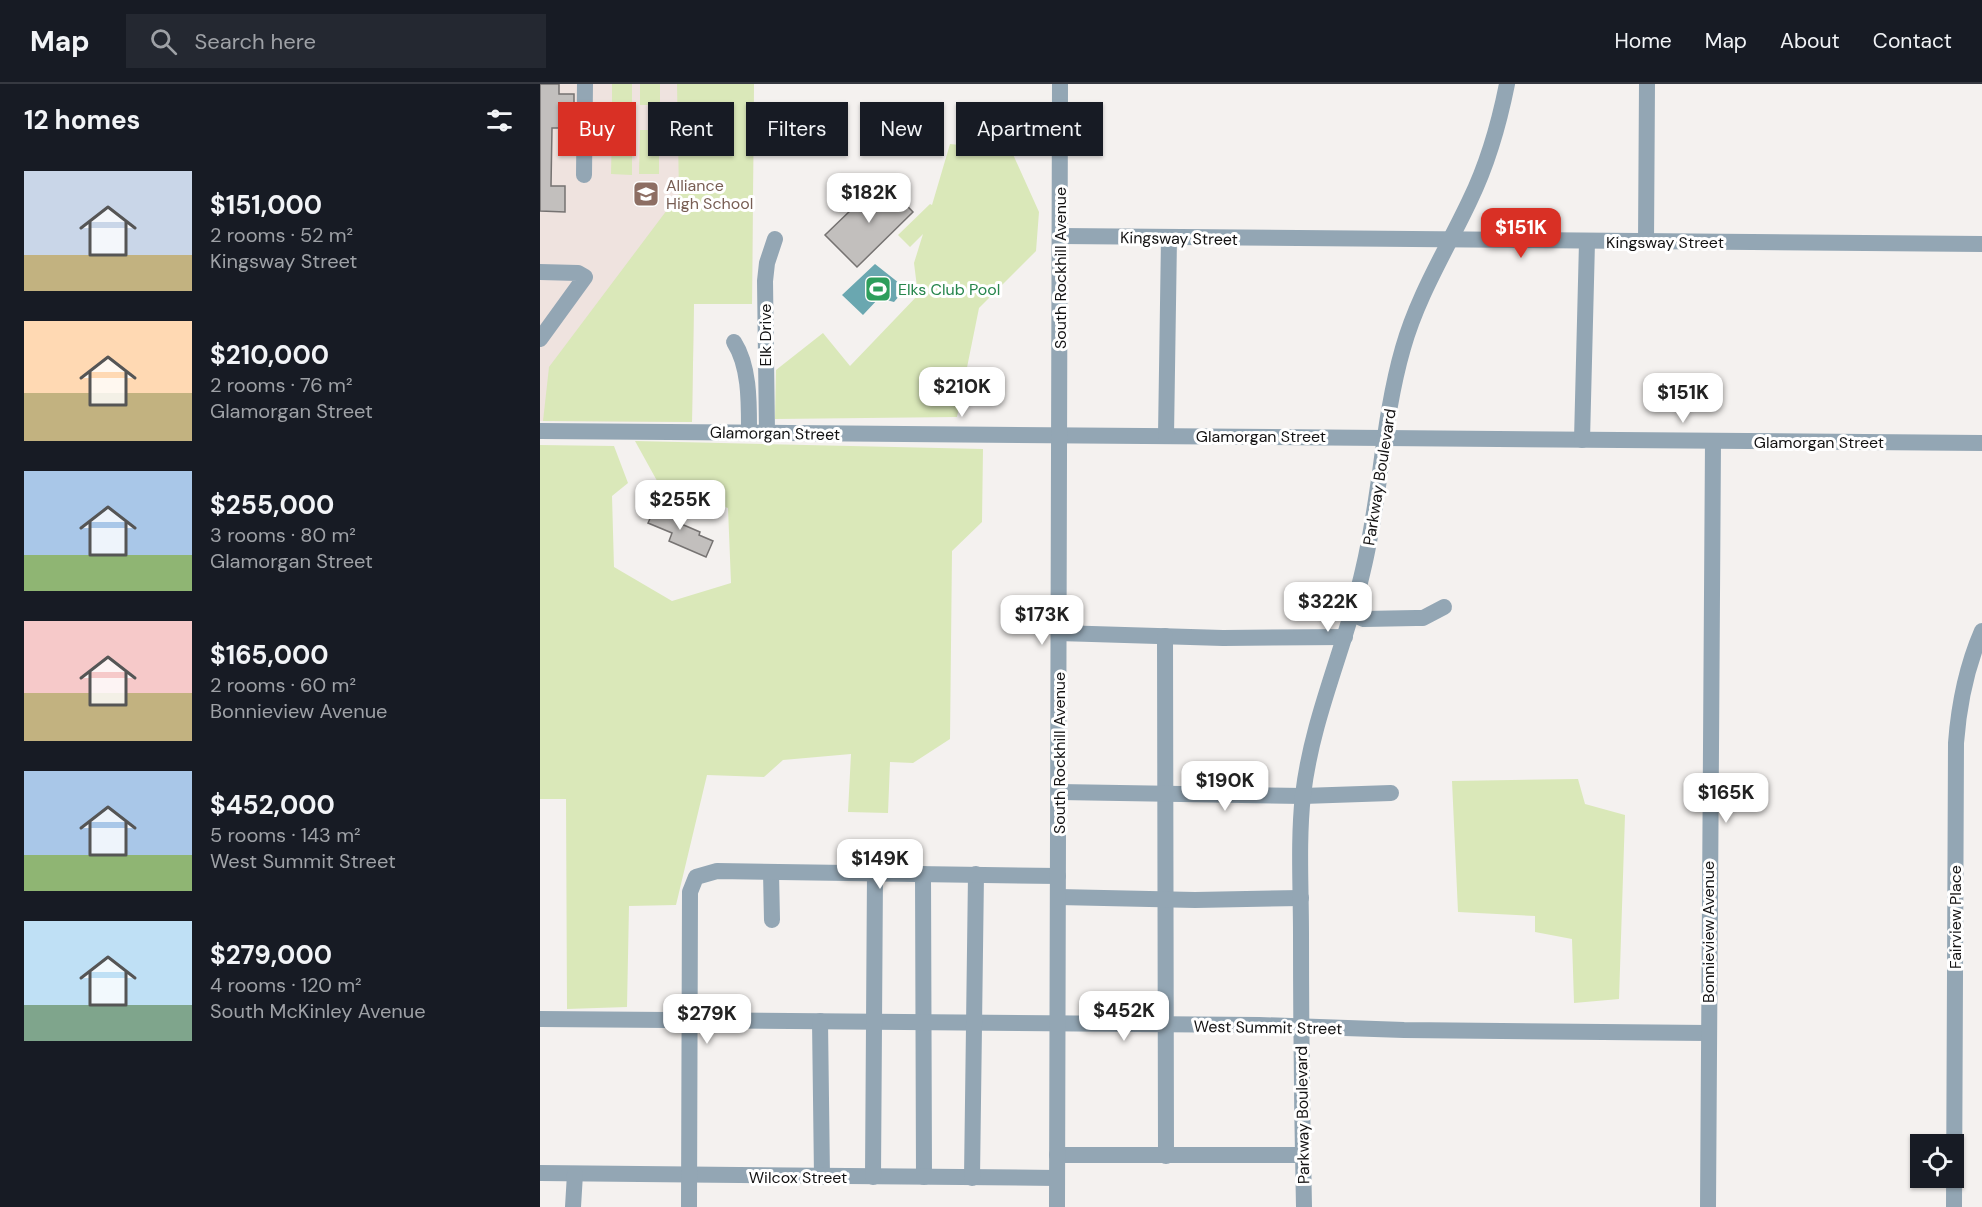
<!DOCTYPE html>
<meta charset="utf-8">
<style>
:root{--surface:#171b24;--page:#242831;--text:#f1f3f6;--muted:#9ea1a6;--line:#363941;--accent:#d93025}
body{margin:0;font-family:"DM Sans",sans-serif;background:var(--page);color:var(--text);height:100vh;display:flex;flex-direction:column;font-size:22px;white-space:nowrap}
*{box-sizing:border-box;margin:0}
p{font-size:20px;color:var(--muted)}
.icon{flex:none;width:33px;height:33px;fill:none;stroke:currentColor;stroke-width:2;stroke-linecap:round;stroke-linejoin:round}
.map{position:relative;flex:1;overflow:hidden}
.sheet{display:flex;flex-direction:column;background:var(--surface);width:540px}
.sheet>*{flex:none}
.guide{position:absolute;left:18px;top:18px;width:570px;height:54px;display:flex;gap:12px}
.controls{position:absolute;left:1370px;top:1050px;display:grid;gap:12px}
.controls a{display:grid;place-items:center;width:54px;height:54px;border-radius:0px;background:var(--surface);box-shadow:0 2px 4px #0004;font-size:30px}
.price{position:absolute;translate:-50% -51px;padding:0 14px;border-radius:12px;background:#fff;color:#222;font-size:20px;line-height:39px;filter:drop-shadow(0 2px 3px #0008)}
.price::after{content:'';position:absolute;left:50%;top:36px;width:18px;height:14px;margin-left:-9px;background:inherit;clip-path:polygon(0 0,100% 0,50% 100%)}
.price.selected{background:var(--accent);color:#fff}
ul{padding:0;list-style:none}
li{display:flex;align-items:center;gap:18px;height:150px;padding:0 24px}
li span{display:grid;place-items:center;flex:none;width:168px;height:120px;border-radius:0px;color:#555}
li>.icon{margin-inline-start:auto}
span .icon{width:72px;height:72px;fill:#fffc;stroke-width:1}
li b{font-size:26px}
h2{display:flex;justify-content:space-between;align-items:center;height:72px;padding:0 24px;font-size:26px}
.tag{padding:0 21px;border-radius:0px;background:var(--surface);box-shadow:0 2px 4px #0004;font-size:21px;line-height:54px}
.tag.selected{background:var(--accent);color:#fff}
header{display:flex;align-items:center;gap:36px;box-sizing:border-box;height:84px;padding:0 30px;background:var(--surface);border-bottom:2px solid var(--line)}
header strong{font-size:28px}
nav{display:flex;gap:33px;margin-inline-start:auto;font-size:21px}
.search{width:420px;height:54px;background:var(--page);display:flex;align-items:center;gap:15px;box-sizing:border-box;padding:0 21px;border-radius:0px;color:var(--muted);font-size:22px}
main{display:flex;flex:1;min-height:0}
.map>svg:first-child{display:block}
</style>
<header>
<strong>Map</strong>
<div class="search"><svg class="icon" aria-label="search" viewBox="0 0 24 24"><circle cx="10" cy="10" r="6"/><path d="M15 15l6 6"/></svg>Search here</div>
<nav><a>Home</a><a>Map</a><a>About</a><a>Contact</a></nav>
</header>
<main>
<section class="sheet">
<h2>12 homes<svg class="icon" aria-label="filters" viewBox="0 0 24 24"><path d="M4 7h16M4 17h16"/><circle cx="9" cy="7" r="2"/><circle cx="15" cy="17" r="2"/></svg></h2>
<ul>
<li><span style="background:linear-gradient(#c9d6e8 70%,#c2b280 0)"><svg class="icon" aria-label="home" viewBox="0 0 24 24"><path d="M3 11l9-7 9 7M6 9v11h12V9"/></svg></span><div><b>$151,000</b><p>2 rooms · 52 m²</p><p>Kingsway Street</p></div></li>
<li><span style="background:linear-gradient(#ffd9b3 60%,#c2b280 0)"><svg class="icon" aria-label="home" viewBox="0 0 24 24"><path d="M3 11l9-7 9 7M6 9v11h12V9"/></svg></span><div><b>$210,000</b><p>2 rooms · 76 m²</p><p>Glamorgan Street</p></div></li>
<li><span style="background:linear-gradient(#a9c7e8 70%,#8fb573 0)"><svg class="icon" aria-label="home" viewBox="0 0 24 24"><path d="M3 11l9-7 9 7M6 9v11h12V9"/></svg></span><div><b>$255,000</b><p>3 rooms · 80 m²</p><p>Glamorgan Street</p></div></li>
<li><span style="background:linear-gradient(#f6c9c9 60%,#c2b280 0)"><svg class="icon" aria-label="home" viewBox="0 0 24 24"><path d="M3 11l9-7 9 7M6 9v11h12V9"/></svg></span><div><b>$165,000</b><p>2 rooms · 60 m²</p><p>Bonnieview Avenue</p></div></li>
<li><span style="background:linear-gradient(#a9c7e8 70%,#8fb573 0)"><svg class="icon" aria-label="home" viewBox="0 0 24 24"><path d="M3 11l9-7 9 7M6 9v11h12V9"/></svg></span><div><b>$452,000</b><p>5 rooms · 143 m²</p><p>West Summit Street</p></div></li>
<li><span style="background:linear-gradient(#bfe0f5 70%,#7fa58c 0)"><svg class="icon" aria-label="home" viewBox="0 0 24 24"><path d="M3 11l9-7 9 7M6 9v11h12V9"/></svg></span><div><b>$279,000</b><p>4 rooms · 120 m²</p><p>South McKinley Avenue</p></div></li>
</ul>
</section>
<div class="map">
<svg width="1442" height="1123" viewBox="0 0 1442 1123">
<rect width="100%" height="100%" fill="#f4f1ef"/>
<path fill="#efe3df" d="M0,0H214L212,220H154L152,338L0,337Z"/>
<g fill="#dae8b9">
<rect x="72" y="0" width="20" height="20"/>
<rect x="100" y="0" width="20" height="21"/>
<path d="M137,0H214L212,220H154L152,338L3,337L9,283L139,110Z"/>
<path d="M72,46H92V91L71,90Z"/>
<path d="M100,46H119V90H99Z"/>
<path d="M410,60L471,66L499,128L496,167L439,224L417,333L235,335L236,286L283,249L310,282L378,211L374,179L383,150L370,163L358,151L390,120L392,121Z"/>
<path d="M95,357L443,365L442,438L412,467L410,655L373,679L350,678L348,729L308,728L311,670L243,676L224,693L167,691L136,821L89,822L87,923L27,925L26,715H0V361L74,362L88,399L72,412L74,483L132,517L191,499L188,424L121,404Z"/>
<path d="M1038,695L1045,720L1085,731L1079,915L1034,919L1032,855L995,848V832L918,828L912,697Z"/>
</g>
<path fill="#6aa7b0" d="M335,180L359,199L367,203L354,218L339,214L323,231L302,211Z"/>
<g fill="#c2bfbd" stroke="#767372" stroke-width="1.5">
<path d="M0,0H19V10H34V44H12L11,102H25V128L0,127Z"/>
<path d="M342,96L373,128L317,183L285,151Z"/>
<path d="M117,419L130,425L128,429L141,434L139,439L160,448L159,451L173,457L166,473L129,457L132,449L108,439Z"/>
</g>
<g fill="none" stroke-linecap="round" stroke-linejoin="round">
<g stroke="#93a6b4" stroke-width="16">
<path d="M44,91L45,0"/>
<path d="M520,152L1442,160"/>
<path d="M1106,158L1107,0"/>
<path d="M0,188L38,189L45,193L0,255"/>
<path d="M194,258C210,283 209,320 209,349"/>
<path d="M0,347L1442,359"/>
<path d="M227,349L225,197L227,179L235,155"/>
<path d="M626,352L629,154"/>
<path d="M1042,356L1047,158"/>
<path d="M812,530L824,535L876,534H883L904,523"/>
<path d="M519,549L683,554L805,553"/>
<path d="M625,552L626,1072"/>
<path d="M519,708L763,712L851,709"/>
<path d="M231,788L232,836"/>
<path d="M383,790L384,1093"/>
<path d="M518,813L655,816L761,814"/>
<path d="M0,935L719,941L864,946L1168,949"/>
<path d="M280,937L282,1093"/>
<path d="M517,1071H763"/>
<path d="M0,1089L517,1094"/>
<path d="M333,1093L335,789"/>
<path d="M432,1094L436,790"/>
<path d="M33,1123L35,1090"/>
<path d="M149,1123L150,808L156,793L177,787L518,792"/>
<path d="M517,1123L520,0"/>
<path d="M764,1123C762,1032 761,941 761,850C761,804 758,756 763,711C772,633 806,562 823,486C841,412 842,337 863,264C878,211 907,165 930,116C948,79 959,40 967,0"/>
<path d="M1168,1123L1173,357"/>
<path d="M1414,1123L1416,659C1419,619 1426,584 1442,547"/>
</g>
</g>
<defs>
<symbol id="school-square" viewBox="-11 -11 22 22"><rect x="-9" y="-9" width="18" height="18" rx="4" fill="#8d6e63" stroke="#fff"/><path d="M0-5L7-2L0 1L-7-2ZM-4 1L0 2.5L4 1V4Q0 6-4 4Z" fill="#fff"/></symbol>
<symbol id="stadium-square" viewBox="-11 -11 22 22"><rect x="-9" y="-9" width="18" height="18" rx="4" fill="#2e9e5b" stroke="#fff"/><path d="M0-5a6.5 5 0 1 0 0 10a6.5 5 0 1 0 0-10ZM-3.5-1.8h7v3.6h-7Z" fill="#fff"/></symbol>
</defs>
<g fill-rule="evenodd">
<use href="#school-square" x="91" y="95" width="30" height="30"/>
<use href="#stadium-square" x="323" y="190" width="30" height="30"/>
</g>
<g text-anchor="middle" stroke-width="6" stroke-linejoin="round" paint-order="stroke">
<g font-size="16" fill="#785e54" stroke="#fff" text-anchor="start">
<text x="126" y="107">Alliance<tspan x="126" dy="18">High School</tspan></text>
</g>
<g font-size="16" fill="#131212" stroke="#fff">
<text transform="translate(639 154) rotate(1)" y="6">Kingsway Street</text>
<text x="1125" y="164">Kingsway Street</text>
<text transform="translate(520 184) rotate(-90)" y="6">South Rockhill Avenue</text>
<text transform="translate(225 251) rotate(-90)" y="6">Elk Drive</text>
<text transform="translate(235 349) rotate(1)" y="6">Glamorgan Street</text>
<text x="721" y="358">Glamorgan Street</text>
<text x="1279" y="364">Glamorgan Street</text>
<text transform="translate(839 393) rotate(-81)" y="6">Parkway Boulevard</text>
<text transform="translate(519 669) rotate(-90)" y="6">South Rockhill Avenue</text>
<text transform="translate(1415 833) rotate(-90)" y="6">Fairview Place</text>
<text transform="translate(1168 848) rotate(-90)" y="6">Bonnieview Avenue</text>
<text transform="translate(728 943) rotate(1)" y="6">West Summit Street</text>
<text transform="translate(762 1031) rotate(-91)" y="6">Parkway Boulevard</text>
<text x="258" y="1099">Wilcox Street</text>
</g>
<g font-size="16" fill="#27864d" stroke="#fff" text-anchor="start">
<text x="358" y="211">Elks Club Pool</text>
</g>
</g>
</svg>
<div class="controls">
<a><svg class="icon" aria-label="locate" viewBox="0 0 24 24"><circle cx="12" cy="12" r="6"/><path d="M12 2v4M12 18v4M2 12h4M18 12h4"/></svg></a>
</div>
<b class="price" style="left:329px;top:140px">$182K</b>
<b class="price selected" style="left:981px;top:175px">$151K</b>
<b class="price" style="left:422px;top:334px">$210K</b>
<b class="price" style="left:1143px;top:340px">$151K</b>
<b class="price" style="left:140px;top:447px">$255K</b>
<b class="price" style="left:788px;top:549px">$322K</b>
<b class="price" style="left:502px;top:562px">$173K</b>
<b class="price" style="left:685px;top:728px">$190K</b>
<b class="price" style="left:1186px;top:740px">$165K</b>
<b class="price" style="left:340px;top:806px">$149K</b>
<b class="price" style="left:584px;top:958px">$452K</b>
<b class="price" style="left:167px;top:961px">$279K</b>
<div class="guide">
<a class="tag selected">Buy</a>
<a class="tag">Rent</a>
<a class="tag">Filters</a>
<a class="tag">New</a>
<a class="tag">Apartment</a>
</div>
</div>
</main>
